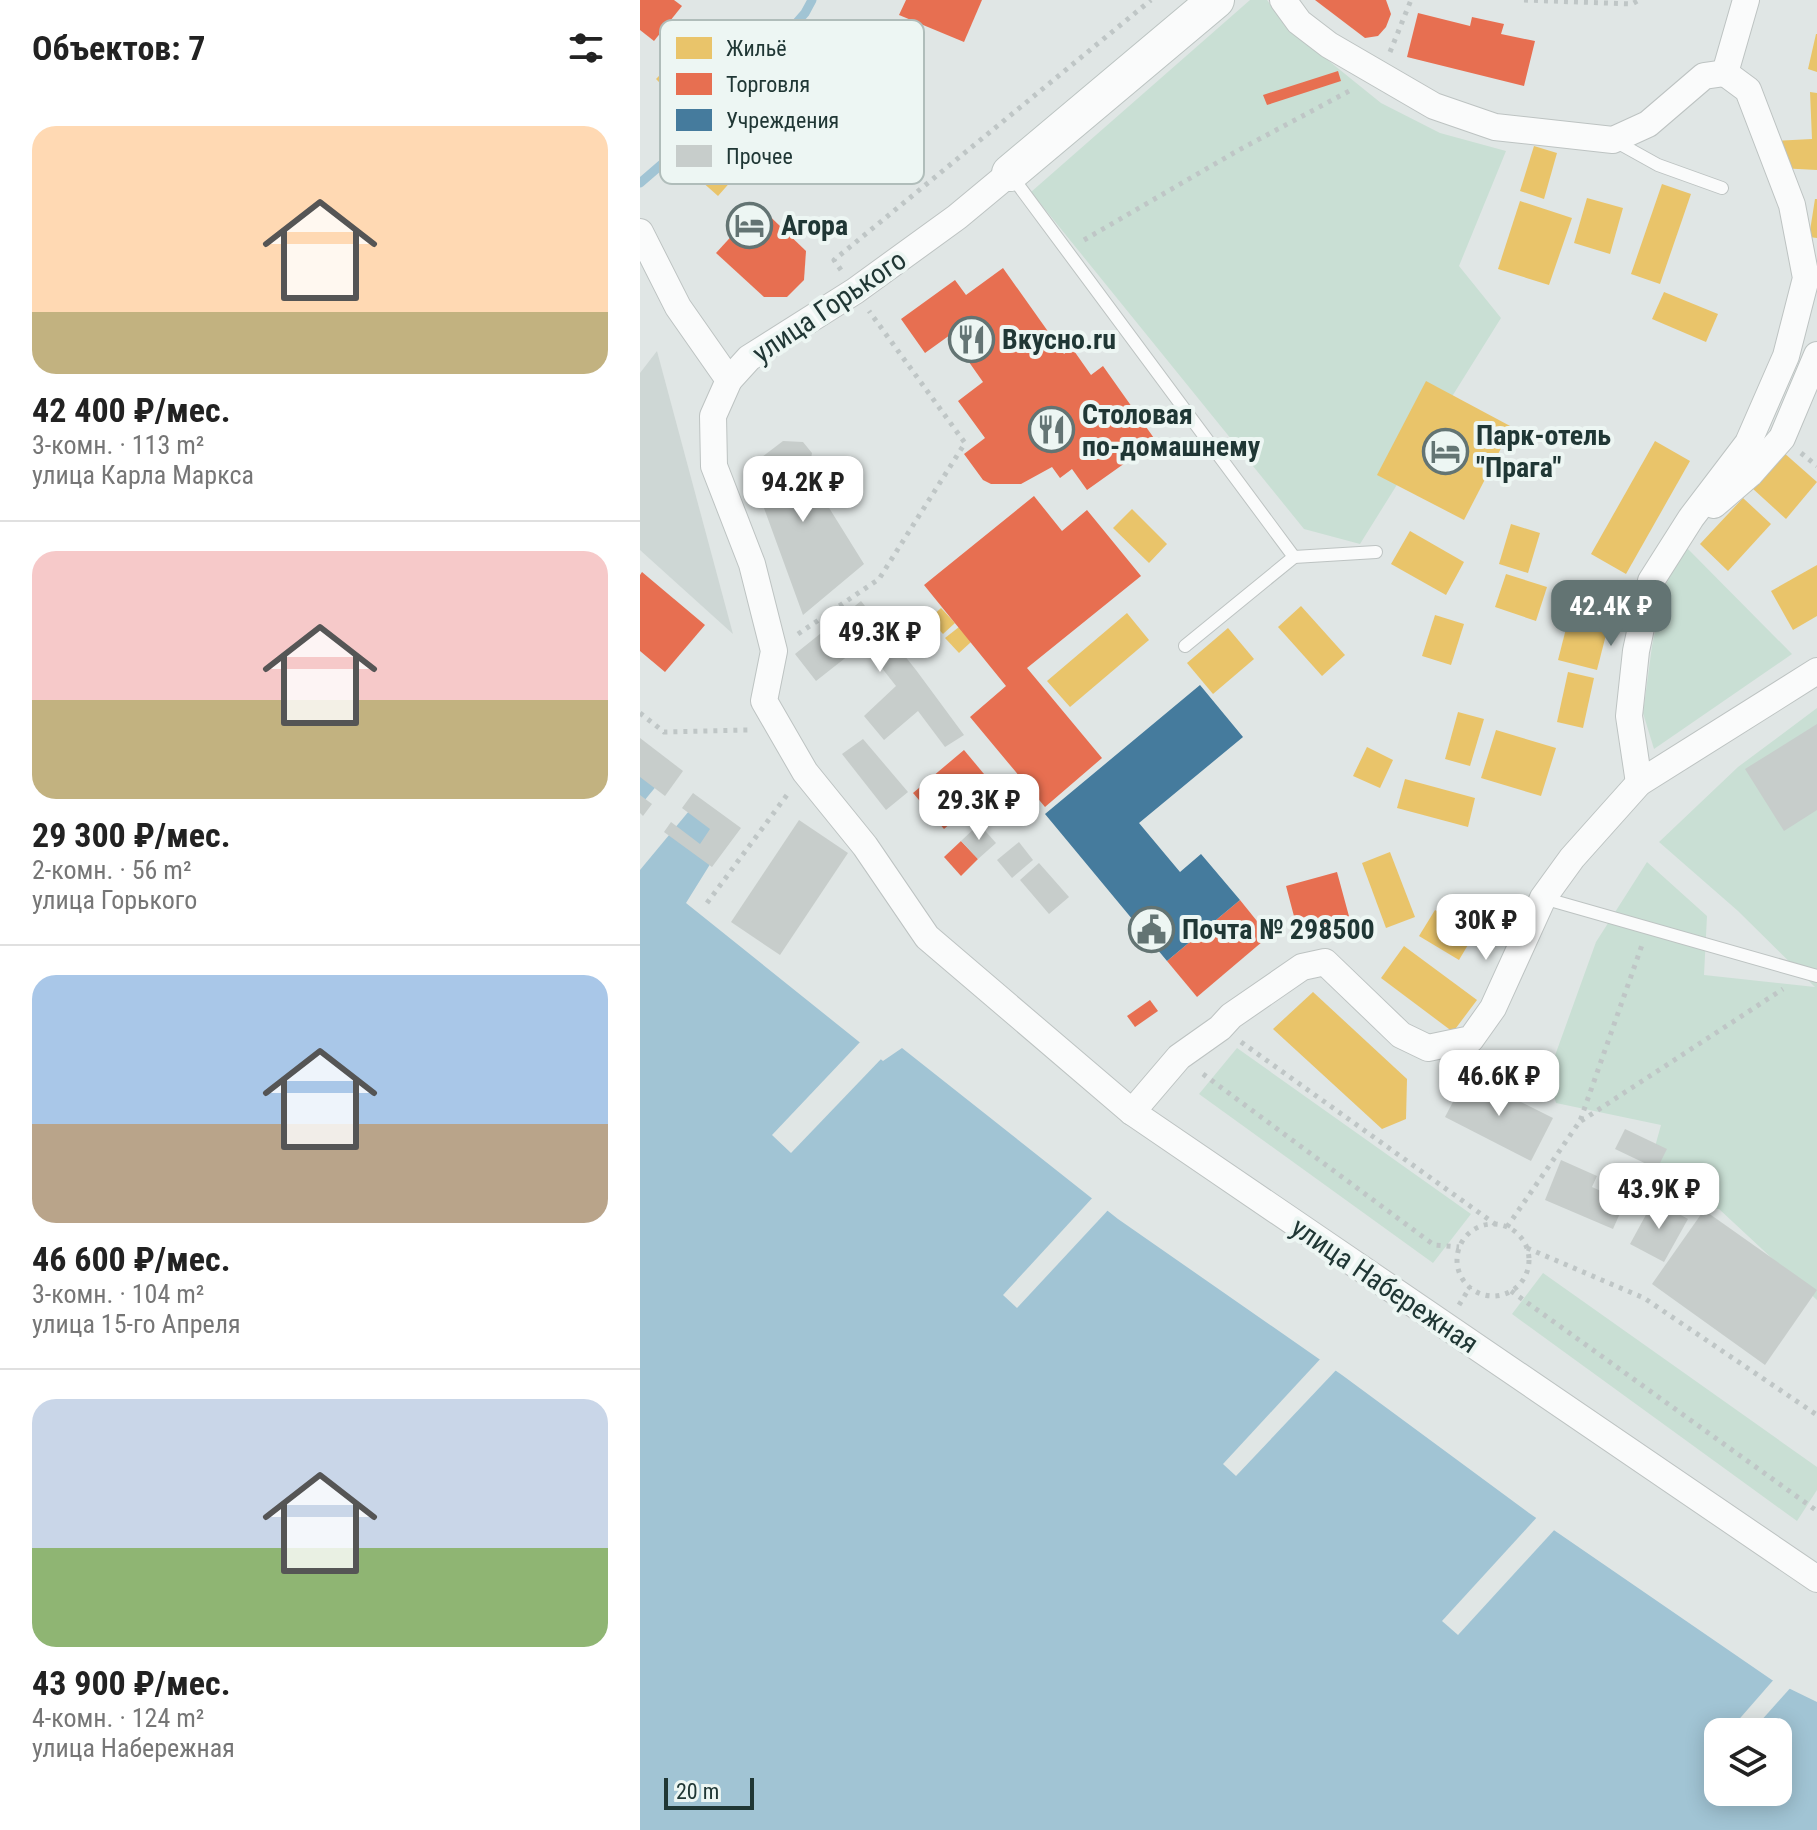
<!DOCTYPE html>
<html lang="ru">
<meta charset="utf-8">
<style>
:root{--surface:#fff;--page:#f2f2f2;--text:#222;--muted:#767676;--line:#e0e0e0;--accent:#637473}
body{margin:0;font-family:"Roboto Condensed",sans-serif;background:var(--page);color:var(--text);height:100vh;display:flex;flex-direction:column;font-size:30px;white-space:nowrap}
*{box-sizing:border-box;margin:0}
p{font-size:26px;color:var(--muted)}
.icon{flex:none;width:44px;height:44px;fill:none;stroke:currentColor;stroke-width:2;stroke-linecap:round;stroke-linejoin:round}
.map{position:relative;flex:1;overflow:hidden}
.details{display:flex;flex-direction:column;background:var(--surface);width:640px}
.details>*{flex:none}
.tools{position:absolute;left:1064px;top:1718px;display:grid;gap:16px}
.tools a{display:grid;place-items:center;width:88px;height:88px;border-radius:16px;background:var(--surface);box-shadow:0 4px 20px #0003;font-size:40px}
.scale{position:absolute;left:24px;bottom:20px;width:90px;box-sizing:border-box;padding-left:8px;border:4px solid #203735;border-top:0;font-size:22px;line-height:28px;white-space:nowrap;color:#203735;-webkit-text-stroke:6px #edf6f3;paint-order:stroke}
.price{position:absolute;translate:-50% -68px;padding:0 18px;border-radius:16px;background:#fff;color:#222;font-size:26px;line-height:52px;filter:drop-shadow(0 2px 4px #0008)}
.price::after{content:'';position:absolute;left:50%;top:48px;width:24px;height:18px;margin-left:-12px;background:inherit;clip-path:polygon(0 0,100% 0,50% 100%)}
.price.selected{background:var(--accent);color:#fff}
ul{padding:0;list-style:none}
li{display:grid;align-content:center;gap:16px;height:424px;padding:0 32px}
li+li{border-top:2px solid var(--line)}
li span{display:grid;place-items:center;height:248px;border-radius:24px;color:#555}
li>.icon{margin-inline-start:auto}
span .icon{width:144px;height:144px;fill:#fffc;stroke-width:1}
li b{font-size:34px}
h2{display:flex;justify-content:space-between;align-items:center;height:96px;padding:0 32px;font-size:34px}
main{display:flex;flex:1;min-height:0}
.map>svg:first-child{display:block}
</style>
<main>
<section class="details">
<h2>Объектов: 7<svg class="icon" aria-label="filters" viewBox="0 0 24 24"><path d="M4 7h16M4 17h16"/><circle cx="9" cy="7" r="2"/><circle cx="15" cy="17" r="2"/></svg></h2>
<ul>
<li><span style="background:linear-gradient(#ffd9b3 75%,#c2b280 0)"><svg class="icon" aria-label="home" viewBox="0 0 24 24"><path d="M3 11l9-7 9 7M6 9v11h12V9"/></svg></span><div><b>42 400 ₽/мес.</b><p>3-комн. · 113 m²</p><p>улица Карла Маркса</p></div></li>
<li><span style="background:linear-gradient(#f6c9c9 60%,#c2b280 0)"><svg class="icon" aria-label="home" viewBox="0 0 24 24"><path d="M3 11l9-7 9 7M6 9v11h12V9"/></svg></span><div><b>29 300 ₽/мес.</b><p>2-комн. · 56 m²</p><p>улица Горького</p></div></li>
<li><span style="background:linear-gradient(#a9c7e8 60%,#b9a48a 0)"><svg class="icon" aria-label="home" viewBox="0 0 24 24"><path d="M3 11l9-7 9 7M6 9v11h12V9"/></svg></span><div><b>46 600 ₽/мес.</b><p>3-комн. · 104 m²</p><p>улица 15-го Апреля</p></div></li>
<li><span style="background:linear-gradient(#c9d6e8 60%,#8fb573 0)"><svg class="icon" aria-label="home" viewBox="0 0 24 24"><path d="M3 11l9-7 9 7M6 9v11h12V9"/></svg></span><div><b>43 900 ₽/мес.</b><p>4-комн. · 124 m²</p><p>улица Набережная</p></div></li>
</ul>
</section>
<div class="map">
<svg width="1177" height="1830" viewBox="0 0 1177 1830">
<rect width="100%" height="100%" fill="#e0e6e5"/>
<path fill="#ced7d5" d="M17,351L93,634L0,550V373Z"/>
<g fill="#c9dfd4">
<path d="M610,0H627L648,28L741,103L800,133L866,151L819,266L861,318L720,544L664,529L391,192Z"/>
<path d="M1044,545L1152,654L1014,749L1003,713L1012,646L1024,589Z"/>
<path d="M1177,708V1300L1079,1209L1000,1201L1021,1125L916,1103L908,1075L956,942L1007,862L1067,916L1064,975L1175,987L1098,911L1019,842L1098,767Z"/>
<path d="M597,1048L831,1214L793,1263L559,1094Z"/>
<path d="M903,1273L1177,1467V1490L1157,1521L872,1314Z"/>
</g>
<path fill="#a1c4d4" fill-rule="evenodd" d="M0,769L87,837L46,903L243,1061L262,1048L478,1219L702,1375L889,1513L1132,1680L1177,1702V1830H0ZM1078,1732H1138V1792H1078Z"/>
<g fill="#e0e6e5">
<path d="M22,779L54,805L0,870V806Z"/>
<path d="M222,1040L243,1057L151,1153L132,1135Z"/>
<path d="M455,1195L470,1208L377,1308L363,1295Z"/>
<path d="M683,1356L699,1367L596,1476L583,1464Z"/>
<path d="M899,1515L917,1527L818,1635L802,1621Z"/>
<path d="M1136,1677L1153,1685L1111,1732H1088Z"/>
</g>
<g fill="#e9c46a">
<path d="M1176,34H1177V72L1168,69Z"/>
<path d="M49,45L92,88L58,122L16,79Z"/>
<path d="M1170,92L1177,93V170L1139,168L1132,141L1172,139Z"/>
<path d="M109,104L153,141L131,166L116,153L78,196L51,172Z"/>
<path d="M894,146L917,153L904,199L880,191Z"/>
<path d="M1022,184L1051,194L1020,284L991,274Z"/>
<path d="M947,198L983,208L970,254L934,243Z"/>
<path d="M1175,199H1177V238L1169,237Z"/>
<path d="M880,201L932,218L909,285L858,269Z"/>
<path d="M1024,292L1078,314L1066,342L1012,319Z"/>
<path d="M786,381L872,427L824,520L737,475Z"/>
<path d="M1015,441L1050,461L986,574L951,554Z"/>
<path d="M1143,452L1177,482L1146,519L1112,488Z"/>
<path d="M1103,498L1131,524L1088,571L1060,544Z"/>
<path d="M492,509L527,544L509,563L473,528Z"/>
<path d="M871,524L900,533L888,573L859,564Z"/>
<path d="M770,531L824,562L806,595L751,564Z"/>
<path d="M1177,565V616L1153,630L1131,591Z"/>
<path d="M866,574L907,587L896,621L855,607Z"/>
<path d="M661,606L705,655L682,676L638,627Z"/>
<path d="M301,608L315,623L303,634L289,619Z"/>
<path d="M931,609L970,619L957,670L918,660Z"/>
<path d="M487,613L509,640L430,707L407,681Z"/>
<path d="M795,615L824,624L811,665L782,656Z"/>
<path d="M319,627L331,642L319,653L305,638Z"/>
<path d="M588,628L614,659L573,694L547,663Z"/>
<path d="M928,672L954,678L943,728L917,722Z"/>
<path d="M818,712L844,719L830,766L805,759Z"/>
<path d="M856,730L916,748L901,796L841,778Z"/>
<path d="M727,747L753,760L740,788L713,776Z"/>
<path d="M765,779L835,798L828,827L757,808Z"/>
<path d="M750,852L775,917L746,928L722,863Z"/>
<path d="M795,910L835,933L819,960L779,936Z"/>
<path d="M764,946L837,1000L813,1032L741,978Z"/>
<path d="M673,992L767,1079L766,1119L742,1129L633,1029Z"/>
</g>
<g fill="#e76f51">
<path d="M0,0H34L42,6L14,41L0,30Z"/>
<path d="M266,0H342L324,42L259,15Z"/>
<path d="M675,0H746L751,14L746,27L738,36L725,38Z"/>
<path d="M778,13L830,26L832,17L864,24L861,34L895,41L884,86L767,57Z"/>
<path d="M698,71L701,81L627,105L623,95Z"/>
<path d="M119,206L166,251L164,280L147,297H124L76,253Z"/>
<path d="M363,268L424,354L432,348L451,375L463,366L516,441L447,490L432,469L420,478L412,467L381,484H351L343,480L324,454L345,438L318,401L343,382L310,335L285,353L261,319L315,280L326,295Z"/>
<path d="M394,496L422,531L447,510L501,576L387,668L462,758L405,807L330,717L366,686L284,585Z"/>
<path d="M2,572L65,625L25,672L0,651V575Z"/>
<path d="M324,750L354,786L304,829L273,793Z"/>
<path d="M321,841L338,859L321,876L304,857Z"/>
<path d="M697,872L710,920L673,930L669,916L655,920L646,886Z"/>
<path d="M600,900L629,936L557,997L527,961Z"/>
<path d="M510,1000L518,1011L495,1027L487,1016Z"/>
</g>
<path fill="#457b9d" d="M560,685L603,737L499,823L540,872L561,854L600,900L527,961L405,814Z"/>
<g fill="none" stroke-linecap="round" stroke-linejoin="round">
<path stroke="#a1c4d4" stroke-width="9" d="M0,183L66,126L165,13L172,0"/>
</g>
<g fill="#c7cdcb">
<path d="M143,441L163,442L172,453L168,474L224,564L163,615L109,467Z"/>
<path d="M221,601L276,670L324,735L305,747L278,711L244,740L224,716L256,686L223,644L176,681L155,654Z"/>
<path d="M1177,724V810L1144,831L1105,769Z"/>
<path d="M0,738L43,771L25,796L0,777Z"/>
<path d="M223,739L268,792L246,810L202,754Z"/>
<path d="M53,793L101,828L72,867L24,832L31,822L60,844L70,829L42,808Z"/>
<path d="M0,795L12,804L3,816L0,813Z"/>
<path d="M159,820L208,853L140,955L91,922Z"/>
<path d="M339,824L356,843L338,859L321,841Z"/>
<path d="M379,842L393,860L372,878L357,860Z"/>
<path d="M399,863L429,897L409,914L380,880Z"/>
<path d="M827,1075L913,1118L891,1161L805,1117Z"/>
<path d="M985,1129L1027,1149L1017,1169L975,1149Z"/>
<path d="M921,1160L957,1176L952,1187L985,1202L973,1229L905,1200Z"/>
<path d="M1014,1200L1048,1219L1024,1262L990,1244Z"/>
<path d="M1064,1210L1177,1290L1125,1365L1012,1284Z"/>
</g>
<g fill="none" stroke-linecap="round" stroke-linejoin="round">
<defs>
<g id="lane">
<path d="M973,140L1018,165L1082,188"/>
<path d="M370,174L654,557L545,646"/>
<path d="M654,557L736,552"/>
<path d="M903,898L1177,976"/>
</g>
<g id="street">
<path d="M643,0L659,22L689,45L794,106L855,127L973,140L1008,124L1064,76L1085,73"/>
<path d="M370,173L317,217L215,291L109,358L89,380L73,416L74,466L112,564L134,651L124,701L165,772L225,846L287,937L492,1112L1177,1579"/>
<path d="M0,232L38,307L89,380"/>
<path d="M1074,505L1110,474L1142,438L1177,355"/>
<path d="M999,783L989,716L996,651L1011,581L1051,518L1108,443L1146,356L1166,278L1152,205L1108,90L1085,73L1106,0"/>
<path d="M492,1112L539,1057L580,1028L591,1016L662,967L685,962L761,1035L788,1048L831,1039L853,1008L903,898L932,858L999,783L1177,671"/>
</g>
<path id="secondary" d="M370,173L576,0"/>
</defs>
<use href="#lane" stroke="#bdc3c2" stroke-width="14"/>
<use href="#street" stroke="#bdc3c2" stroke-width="28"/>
<use href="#secondary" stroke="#bcc4c2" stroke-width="38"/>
<g stroke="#bfc6c6" stroke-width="5" stroke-dasharray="4 6" stroke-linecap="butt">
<path d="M884,0L992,4L999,0"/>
<path d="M750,52L771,0"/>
<path d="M444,240L597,151L711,90"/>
<path d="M201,270L194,260L511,0"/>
<path d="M1161,453L1177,466"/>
<path d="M158,634L239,579L325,443L229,311"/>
<path d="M0,713L24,732L108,730"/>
<path d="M67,903L147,795"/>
<path d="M601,1042L855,1224"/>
<path d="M563,1074L794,1245L819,1247"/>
<path d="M941,1121L1143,989"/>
<circle cx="853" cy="1260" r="36"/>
<path d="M867,1227L940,1121L1002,945"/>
<path d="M887,1248L1004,1298L1177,1415"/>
<path d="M871,1291L1177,1511"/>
<path d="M819,1305L830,1287"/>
</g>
<use href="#lane" stroke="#fafbfb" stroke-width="12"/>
<use href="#street" stroke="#fafbfb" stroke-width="26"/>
<use href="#secondary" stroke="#fafbfb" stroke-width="36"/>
</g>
<defs>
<symbol id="hotel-ring" viewBox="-11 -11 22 22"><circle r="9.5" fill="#edf6f3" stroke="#637473" stroke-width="1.5"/><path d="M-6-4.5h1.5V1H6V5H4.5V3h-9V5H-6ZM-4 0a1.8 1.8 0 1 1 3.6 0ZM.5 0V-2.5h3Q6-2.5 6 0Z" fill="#637473"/></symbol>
<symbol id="restaurant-ring" viewBox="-11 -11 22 22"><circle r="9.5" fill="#edf6f3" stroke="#637473" stroke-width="1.5"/><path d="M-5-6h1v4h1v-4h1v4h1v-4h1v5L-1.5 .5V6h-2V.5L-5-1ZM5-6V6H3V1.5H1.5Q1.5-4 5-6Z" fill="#637473"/></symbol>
<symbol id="civic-ring" viewBox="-11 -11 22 22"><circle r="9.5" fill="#edf6f3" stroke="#637473" stroke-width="1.5"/><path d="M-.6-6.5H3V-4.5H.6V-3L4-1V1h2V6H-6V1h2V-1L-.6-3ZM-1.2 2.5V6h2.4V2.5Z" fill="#637473"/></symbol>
</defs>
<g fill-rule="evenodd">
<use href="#hotel-ring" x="84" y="200" width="51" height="51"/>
<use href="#restaurant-ring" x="306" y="314" width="51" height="51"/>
<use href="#restaurant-ring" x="386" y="404" width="51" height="51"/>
<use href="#hotel-ring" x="780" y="426" width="51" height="51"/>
<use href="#civic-ring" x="486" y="904" width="51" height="51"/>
</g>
<g text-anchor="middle" stroke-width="8" stroke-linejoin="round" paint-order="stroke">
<g font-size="28" font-weight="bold" fill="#203735" stroke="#edf6f3" text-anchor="start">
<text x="141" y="235">Агора</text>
<text x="362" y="349">Вкусно.ru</text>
<text x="442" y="424">Столовая<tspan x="442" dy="32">по-домашнему</tspan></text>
<text x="836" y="445">Парк-отель<tspan x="836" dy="32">"Прага"</tspan></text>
<text x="542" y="939">Почта № 298500</text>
</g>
<g font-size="28" fill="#203735" stroke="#edf6f3">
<text transform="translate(189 306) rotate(-34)" y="10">улица Горького</text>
<text transform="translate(745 1285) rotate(34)" y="10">улица Набережная</text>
</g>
</g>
<rect x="20" y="20" width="264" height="164" rx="12" fill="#edf6f3" stroke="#b0bdba" stroke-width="2"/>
<rect x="36" y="37" width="36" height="22" fill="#e9c46a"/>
<rect x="36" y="73" width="36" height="22" fill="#e76f51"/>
<rect x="36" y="109" width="36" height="22" fill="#457b9d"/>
<rect x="36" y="145" width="36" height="22" fill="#c7cdcb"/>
<g font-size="22" fill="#203735">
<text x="86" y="56">Жильё</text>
<text x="86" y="92">Торговля</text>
<text x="86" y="128">Учреждения</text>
<text x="86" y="164">Прочее</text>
</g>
</svg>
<div class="tools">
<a><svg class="icon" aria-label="layers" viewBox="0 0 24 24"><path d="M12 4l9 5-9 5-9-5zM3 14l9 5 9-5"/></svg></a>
</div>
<div class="scale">20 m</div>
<b class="price" style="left:163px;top:524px">94.2K ₽</b>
<b class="price selected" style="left:971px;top:648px">42.4K ₽</b>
<b class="price" style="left:240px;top:674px">49.3K ₽</b>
<b class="price" style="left:339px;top:842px">29.3K ₽</b>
<b class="price" style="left:846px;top:962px">30K ₽</b>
<b class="price" style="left:859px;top:1118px">46.6K ₽</b>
<b class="price" style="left:1019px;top:1231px">43.9K ₽</b>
</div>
</main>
